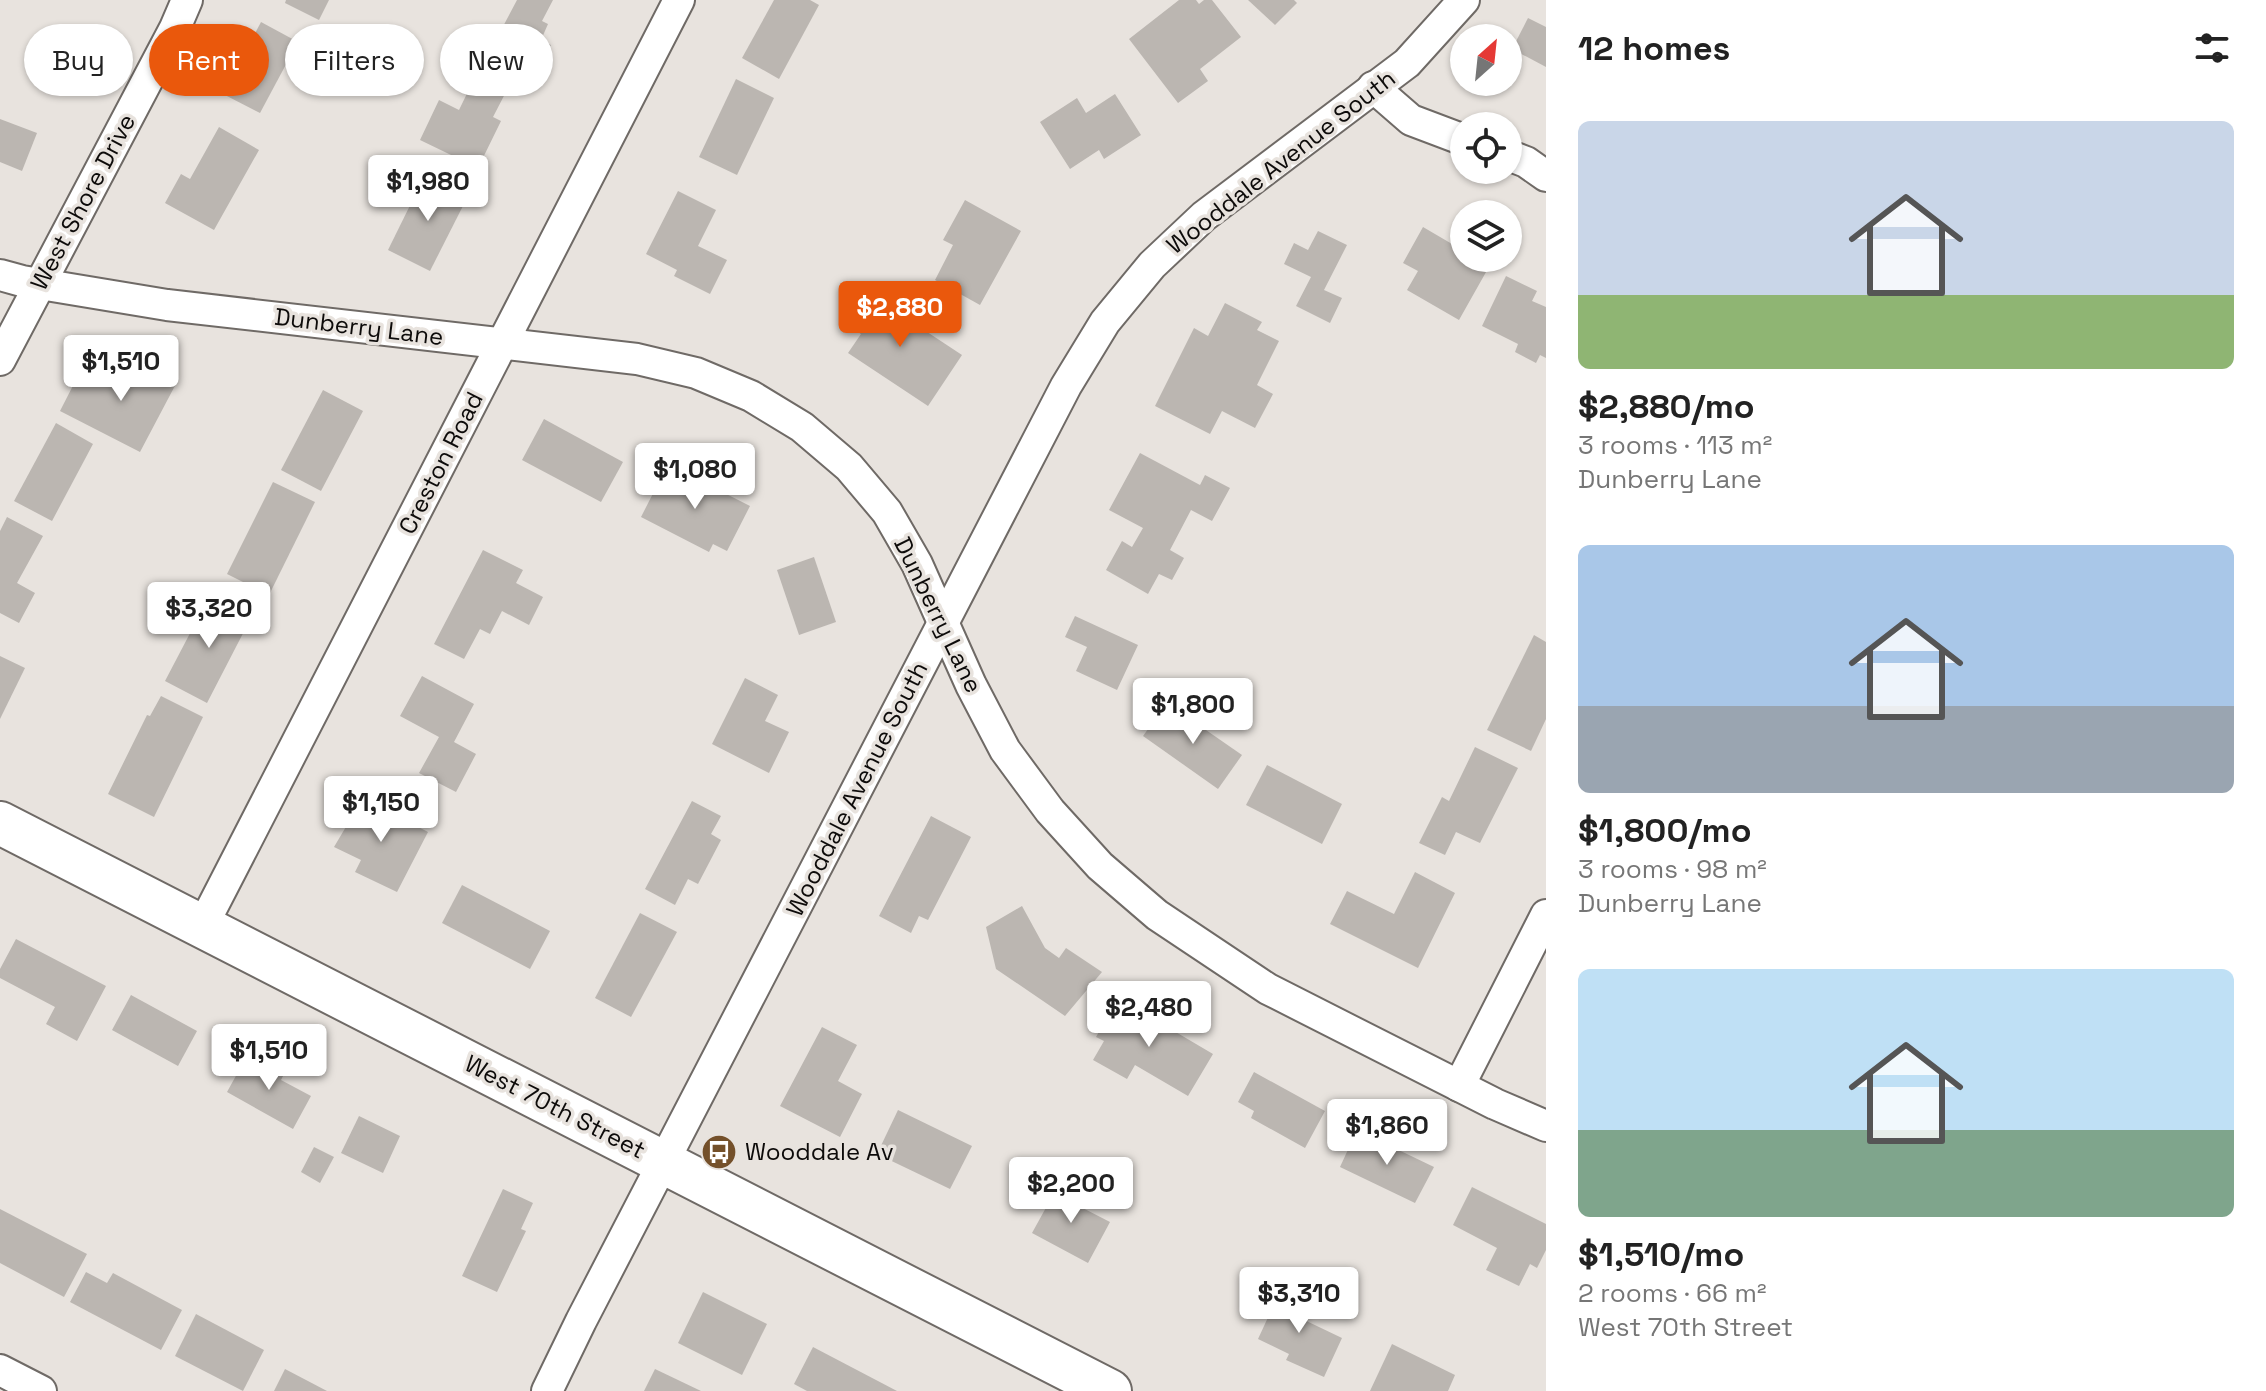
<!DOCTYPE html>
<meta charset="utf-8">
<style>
:root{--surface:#fff;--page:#f2f2f2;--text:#222;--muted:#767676;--accent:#ea580c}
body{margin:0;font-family:"Space Grotesk",sans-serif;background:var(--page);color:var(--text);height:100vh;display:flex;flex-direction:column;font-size:30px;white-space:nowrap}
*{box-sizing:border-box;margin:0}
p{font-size:26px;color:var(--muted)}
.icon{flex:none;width:44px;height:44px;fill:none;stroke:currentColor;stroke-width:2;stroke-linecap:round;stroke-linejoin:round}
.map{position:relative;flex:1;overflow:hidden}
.panel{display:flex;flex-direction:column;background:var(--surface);width:720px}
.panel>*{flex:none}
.top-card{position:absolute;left:24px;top:24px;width:760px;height:72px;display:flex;gap:16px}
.needle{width:52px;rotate:27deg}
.tools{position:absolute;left:1450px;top:24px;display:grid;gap:16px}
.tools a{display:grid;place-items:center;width:72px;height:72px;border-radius:50%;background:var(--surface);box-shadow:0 2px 6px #0004;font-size:40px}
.price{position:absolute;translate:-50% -68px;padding:0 18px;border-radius:8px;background:#fff;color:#222;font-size:26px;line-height:52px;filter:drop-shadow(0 2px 4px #0008)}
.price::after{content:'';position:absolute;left:50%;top:48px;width:24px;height:18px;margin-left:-12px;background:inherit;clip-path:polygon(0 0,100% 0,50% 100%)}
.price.current{background:var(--accent);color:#fff}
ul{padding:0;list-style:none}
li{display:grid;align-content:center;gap:16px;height:424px;padding:0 32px}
li span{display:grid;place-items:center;height:248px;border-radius:12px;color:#555}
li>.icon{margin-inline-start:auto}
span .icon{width:144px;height:144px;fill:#fffc;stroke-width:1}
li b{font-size:34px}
h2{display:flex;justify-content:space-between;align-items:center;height:96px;padding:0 32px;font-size:34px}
.chip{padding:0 28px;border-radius:36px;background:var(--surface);box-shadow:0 2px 6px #0004;font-size:28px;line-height:72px}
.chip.current{background:var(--accent);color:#fff}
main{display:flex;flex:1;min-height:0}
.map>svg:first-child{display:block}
</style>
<main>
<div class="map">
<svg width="1546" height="1391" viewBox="0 0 1546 1391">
<rect width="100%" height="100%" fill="#e8e3de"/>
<g fill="#bbb6b1">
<path d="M286,0H329L319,20L285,3Z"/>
<path d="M517,0H553L542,21L548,24L541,40L551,45L535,76L489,53Z"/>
<path d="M774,0H810L819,5L779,79L742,58Z"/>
<path d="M1179,0H1196L1199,4L1204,0H1212L1241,37L1200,69L1208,81L1178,103L1129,39Z"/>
<path d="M1248,0H1294L1297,3L1275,25Z"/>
<path d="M1528,18L1546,27V67L1512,49Z"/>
<path d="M261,22L298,42L260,113L223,94Z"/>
<path d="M476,75L507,90L493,117L501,121L478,168L420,140L439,100L459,110Z"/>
<path d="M736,79L774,98L737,175L699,157Z"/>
<path d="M1115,94L1141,135L1104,159L1099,150L1070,169L1040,122L1077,98L1086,113Z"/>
<path d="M0,119L37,133L22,171L0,162Z"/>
<path d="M219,127L259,150L214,230L165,203L181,174L190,179Z"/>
<path d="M425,175L468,196L430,271L388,250Z"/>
<path d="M678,191L716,210L698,246L727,260L710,294L674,276L677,270L646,254Z"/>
<path d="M965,200L1021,231L980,305L935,280L953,245L943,240Z"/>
<path d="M1423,227L1464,251V258H1477L1490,265L1459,320L1407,290L1418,271L1403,263Z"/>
<path d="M1318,231L1347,245L1324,290L1342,298L1330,323L1296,306L1311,277L1284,264L1294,243L1308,250Z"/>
<path d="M1506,276L1537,291L1532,301L1546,307V358L1540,355L1536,363L1515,352L1518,344L1482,326Z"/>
<path d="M865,291L962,355L928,406L848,353L861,334L844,322Z"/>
<path d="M1225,303L1262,322L1257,330L1279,341L1257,385L1273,394L1255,428L1222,411L1210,434L1155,406L1194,328L1208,336Z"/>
<path d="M135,358L178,380L140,452L60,411L82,368L120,387Z"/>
<path d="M323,390L363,411L321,491L281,470Z"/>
<path d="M544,419L623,462L601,502L522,460Z"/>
<path d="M56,423L93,444L52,521L14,501Z"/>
<path d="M1140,453L1200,485L1205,475L1230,488L1212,521L1191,510L1170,550L1184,558L1172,580L1159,574L1148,594L1106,570L1122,541L1132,547L1143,528L1109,510Z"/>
<path d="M666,468L679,475L681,471L750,506L727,551L713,544L709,552L641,517Z"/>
<path d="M273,482L315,502L269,595L227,574Z"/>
<path d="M7,517L43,536L17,583L35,593L19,623L0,613V531Z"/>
<path d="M483,550L523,570L516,583L543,597L529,625L502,611L490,634L480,629L464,659L434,644Z"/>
<path d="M814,557L836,622L799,635L777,570Z"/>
<path d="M220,597L253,614L207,703L165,681L198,618L207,622Z"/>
<path d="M1075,616L1138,645L1117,690L1076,671L1087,647L1065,637Z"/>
<path d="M1534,635L1546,642V719L1531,751L1487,730Z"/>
<path d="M0,656L25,668L0,719Z"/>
<path d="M422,676L474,704L454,742L476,754L456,792L419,773L439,737L400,716Z"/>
<path d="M745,678L778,695L765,721L789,732L769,773L712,744Z"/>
<path d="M161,696L203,717L154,817L108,794L147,715L150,716Z"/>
<path d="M1167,703L1242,755L1218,789L1143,736Z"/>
<path d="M1475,747L1518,768L1480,843L1456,832L1445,855L1419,843L1442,797L1449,801Z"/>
<path d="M1267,765L1342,804L1322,844L1246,805Z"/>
<path d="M363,798L428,832L397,892L355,872L361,860L334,847Z"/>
<path d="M692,801L721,816L711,834L721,840L698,884L688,879L675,905L645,889Z"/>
<path d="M931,816L971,837L928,920L919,916L911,933L879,916Z"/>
<path d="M1415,872L1455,893L1418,968L1330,924L1347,891L1394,914Z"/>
<path d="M462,885L550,931L530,969L442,923Z"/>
<path d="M1022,906L1045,948L1059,958L1066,948L1102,972L1065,1016L996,969L986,927Z"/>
<path d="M640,913L677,932L631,1017L595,998Z"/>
<path d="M16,939L106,986L77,1041L46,1024L55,1007L0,978V969Z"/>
<path d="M131,995L197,1031L178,1066L112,1030Z"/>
<path d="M1118,998L1213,1054L1188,1096L1135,1065L1127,1079L1093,1060L1104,1041L1096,1037Z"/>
<path d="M822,1027L857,1045L838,1081L862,1094L840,1137L780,1106Z"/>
<path d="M248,1054L284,1074L281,1080L311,1096L293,1129L227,1092Z"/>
<path d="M1254,1072L1325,1111L1305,1148L1251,1118L1254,1111L1238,1102Z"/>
<path d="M898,1110L972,1146L950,1189L877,1154Z"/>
<path d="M359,1116L400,1136L383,1173L341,1153Z"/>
<path d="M1357,1130L1434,1167L1415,1203L1340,1167Z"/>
<path d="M314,1147L334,1157L320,1183L301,1172Z"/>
<path d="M1059,1184L1080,1195L1075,1204L1110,1222L1088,1263L1032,1233Z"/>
<path d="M1472,1187L1546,1224V1250L1537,1268L1530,1264L1519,1286L1486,1270L1497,1248L1453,1225Z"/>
<path d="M503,1189L533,1203L521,1229L526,1231L497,1292L462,1276Z"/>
<path d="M0,1209L87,1254L64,1297L0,1263Z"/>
<path d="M86,1272L107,1283L113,1273L182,1310L161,1350L70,1302Z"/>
<path d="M1282,1287L1304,1298L1296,1316L1342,1338L1324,1377L1286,1360L1289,1354L1258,1339Z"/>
<path d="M703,1292L767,1324L742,1375L678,1343Z"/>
<path d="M196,1314L264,1350L243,1391L175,1356Z"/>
<path d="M1392,1344L1455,1375L1448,1391H1370Z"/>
<path d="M813,1347L897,1391H807L794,1384Z"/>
<path d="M285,1369L327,1391H274Z"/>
<path d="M655,1369L701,1391H644Z"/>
</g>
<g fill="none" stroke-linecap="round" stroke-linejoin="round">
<defs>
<g id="street">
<path d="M1373,87L1411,120L1464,140"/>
<path d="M1508,155L1526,162L1546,176"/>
<path d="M0,275L22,281L167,305L637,359L696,373L751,396L802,427L849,467L887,512L917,564L971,685L1005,750L1050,811L1100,866L1157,915L1268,989L1495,1104L1546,1126"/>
<path d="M0,360L175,28L187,0"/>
<path d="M203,925L679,0"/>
<path d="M1459,1086L1546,915"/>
<path d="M0,1370L41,1391"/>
<path d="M547,1391L581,1321L1066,386L1105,322L1152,265L1204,216L1407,63L1464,0"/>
</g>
<path id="secondary" d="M0,823L1110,1391"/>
</defs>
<use href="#street" stroke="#6f6a66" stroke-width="34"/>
<use href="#secondary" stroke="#6f6a66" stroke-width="46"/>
<use href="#street" stroke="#fff" stroke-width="30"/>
<use href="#secondary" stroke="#fff" stroke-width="42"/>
</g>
<defs>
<symbol id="bus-disc" viewBox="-11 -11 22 22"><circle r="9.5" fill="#74502a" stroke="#e8e3de"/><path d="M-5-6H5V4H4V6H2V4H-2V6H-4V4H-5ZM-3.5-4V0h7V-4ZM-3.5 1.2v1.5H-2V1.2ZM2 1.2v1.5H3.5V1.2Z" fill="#fff"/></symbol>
</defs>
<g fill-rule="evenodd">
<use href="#bus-disc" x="699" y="1132" width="40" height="40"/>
</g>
<g text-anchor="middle" stroke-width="7" stroke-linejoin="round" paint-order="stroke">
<g font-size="24" fill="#0d0b0a" stroke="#e8e3de">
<text transform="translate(1281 162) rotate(-38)" y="8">Wooddale Avenue South</text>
<text transform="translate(83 202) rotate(-62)" y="8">West Shore Drive</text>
<text transform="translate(359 327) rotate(7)" y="8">Dunberry Lane</text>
<text transform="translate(441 463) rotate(-63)" y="8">Creston Road</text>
<text transform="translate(938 615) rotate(64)" y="8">Dunberry Lane</text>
<text transform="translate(857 789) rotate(-63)" y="8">Wooddale Avenue South</text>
<text transform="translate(555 1107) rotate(27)" y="8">West 70th Street</text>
</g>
<g font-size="24" fill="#0d0b0a" stroke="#e8e3de" text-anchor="start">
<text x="745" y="1160">Wooddale Av</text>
</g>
</g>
</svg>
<div class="tools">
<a><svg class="needle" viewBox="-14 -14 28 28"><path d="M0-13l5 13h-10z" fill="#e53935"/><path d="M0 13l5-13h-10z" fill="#767676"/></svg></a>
<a><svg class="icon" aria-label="locate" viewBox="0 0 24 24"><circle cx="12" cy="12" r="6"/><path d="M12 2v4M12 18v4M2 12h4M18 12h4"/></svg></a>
<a><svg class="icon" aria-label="layers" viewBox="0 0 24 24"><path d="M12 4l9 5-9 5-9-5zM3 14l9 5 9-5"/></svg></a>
</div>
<b class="price" style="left:428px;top:223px">$1,980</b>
<b class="price current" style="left:900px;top:349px">$2,880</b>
<b class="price" style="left:121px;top:403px">$1,510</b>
<b class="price" style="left:695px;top:511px">$1,080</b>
<b class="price" style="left:209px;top:650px">$3,320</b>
<b class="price" style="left:1193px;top:746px">$1,800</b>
<b class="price" style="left:381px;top:844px">$1,150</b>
<b class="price" style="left:1149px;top:1049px">$2,480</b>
<b class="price" style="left:269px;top:1092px">$1,510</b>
<b class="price" style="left:1387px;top:1167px">$1,860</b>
<b class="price" style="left:1071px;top:1225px">$2,200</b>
<b class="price" style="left:1299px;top:1335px">$3,310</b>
<div class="top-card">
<a class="chip">Buy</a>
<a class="chip current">Rent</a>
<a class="chip">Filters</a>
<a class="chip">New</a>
</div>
</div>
<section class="panel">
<h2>12 homes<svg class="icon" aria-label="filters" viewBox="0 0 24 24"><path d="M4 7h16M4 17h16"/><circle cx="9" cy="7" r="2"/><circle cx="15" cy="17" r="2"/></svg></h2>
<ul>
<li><span style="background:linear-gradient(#c9d6e8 70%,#8fb573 0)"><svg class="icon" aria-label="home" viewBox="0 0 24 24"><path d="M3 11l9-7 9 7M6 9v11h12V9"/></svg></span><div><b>$2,880/mo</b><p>3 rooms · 113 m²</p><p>Dunberry Lane</p></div></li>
<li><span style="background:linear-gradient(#a9c7e8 65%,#9aa5b1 0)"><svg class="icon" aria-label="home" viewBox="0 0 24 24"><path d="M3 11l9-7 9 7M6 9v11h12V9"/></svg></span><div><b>$1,800/mo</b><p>3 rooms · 98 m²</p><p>Dunberry Lane</p></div></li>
<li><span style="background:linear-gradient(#bfe0f5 65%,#7fa58c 0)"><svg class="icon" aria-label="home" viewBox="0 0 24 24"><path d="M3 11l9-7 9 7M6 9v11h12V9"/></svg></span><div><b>$1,510/mo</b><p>2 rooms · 66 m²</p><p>West 70th Street</p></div></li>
</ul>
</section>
</main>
